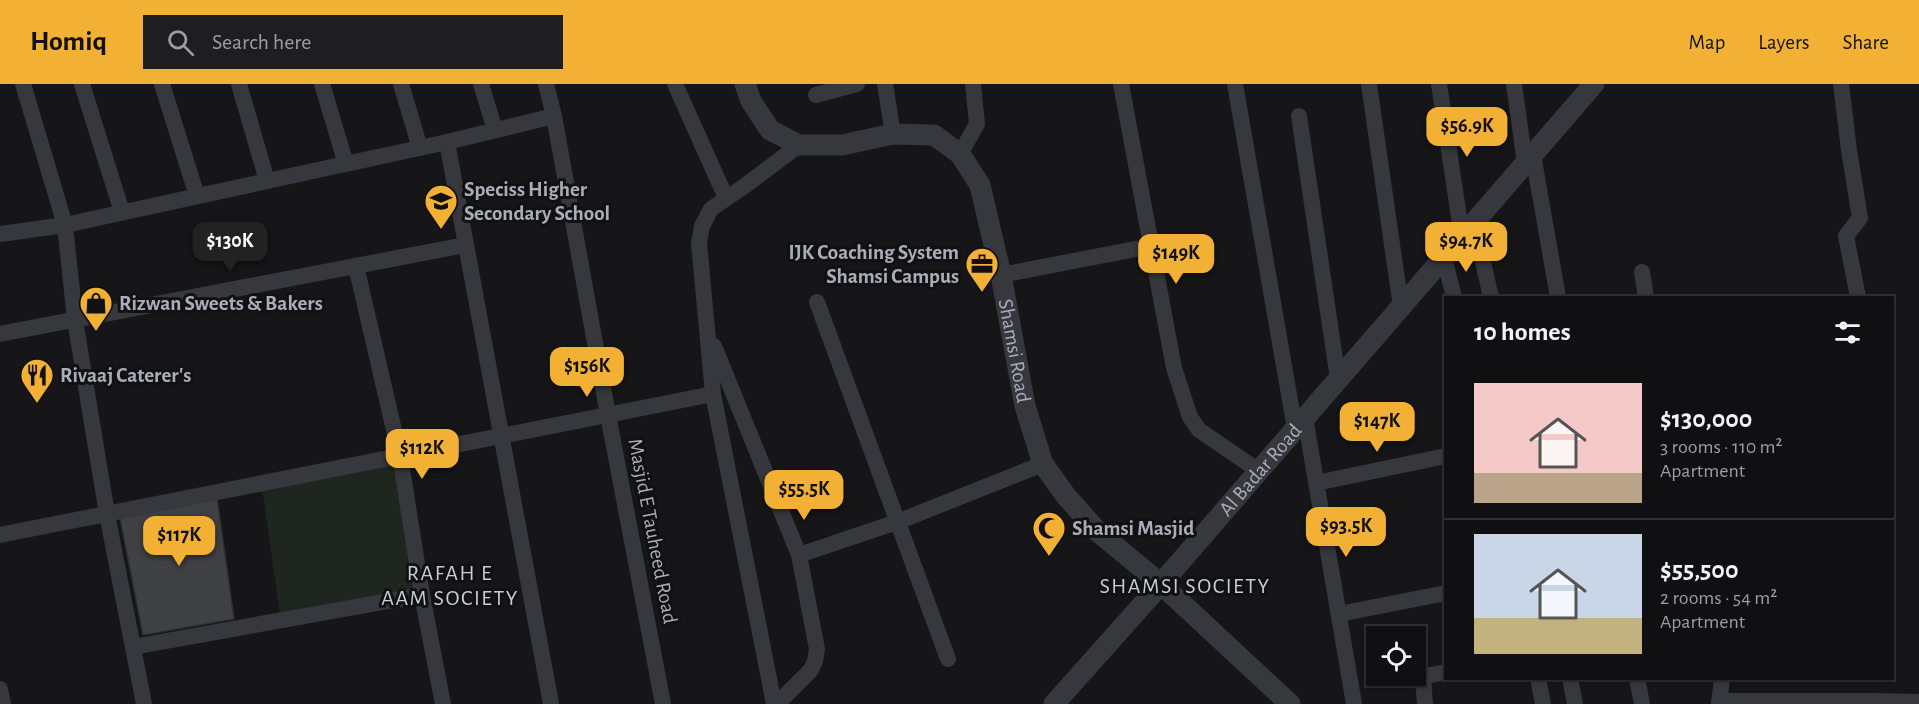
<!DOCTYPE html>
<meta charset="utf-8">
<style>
:root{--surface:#101012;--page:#1e1e20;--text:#f1f3f6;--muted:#9c9d9f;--line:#303032;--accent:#f2b134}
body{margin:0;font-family:"Alegreya Sans",sans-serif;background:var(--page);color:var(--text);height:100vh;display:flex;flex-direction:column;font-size:22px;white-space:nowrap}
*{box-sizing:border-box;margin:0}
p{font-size:20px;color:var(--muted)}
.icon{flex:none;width:33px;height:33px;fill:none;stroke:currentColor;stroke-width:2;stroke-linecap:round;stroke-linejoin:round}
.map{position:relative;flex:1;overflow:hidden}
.side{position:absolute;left:1444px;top:212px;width:450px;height:384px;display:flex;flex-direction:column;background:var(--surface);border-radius:0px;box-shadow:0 2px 4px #0004,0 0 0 2px var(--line)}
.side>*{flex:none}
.controls{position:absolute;left:1366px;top:542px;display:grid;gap:12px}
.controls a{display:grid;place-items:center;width:60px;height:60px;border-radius:0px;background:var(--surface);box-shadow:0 2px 4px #0004,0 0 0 2px var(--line);font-size:30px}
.price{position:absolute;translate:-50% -51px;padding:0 14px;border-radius:12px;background:var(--accent);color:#111;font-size:20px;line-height:39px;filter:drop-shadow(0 2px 3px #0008)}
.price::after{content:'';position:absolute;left:50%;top:36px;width:18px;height:14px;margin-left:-9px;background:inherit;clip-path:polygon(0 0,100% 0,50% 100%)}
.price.selected{background:#222;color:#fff}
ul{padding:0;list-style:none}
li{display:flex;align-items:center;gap:18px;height:150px;padding:0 30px}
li+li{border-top:2px solid var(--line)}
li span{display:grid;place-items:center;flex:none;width:168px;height:120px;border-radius:0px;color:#555}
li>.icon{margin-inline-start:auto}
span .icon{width:72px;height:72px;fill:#fffc;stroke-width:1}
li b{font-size:26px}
h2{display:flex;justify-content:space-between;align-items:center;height:72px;padding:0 30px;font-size:26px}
header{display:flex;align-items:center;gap:36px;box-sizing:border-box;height:84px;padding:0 30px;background:var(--accent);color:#111}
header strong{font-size:28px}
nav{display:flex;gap:33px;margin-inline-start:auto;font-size:21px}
.search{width:420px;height:54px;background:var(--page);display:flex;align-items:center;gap:15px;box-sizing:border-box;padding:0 21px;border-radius:0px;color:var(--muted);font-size:22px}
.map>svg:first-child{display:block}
</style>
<header>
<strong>Homiq</strong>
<div class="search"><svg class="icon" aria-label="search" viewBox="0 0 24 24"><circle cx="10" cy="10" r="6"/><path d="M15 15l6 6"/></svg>Search here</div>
<nav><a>Map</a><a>Layers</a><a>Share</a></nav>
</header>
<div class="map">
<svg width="1919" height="620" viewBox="0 0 1919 620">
<rect width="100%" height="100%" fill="#161618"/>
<path fill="#1e261f" d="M394,375L418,509L280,530L262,403Z"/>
<path fill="#404145" stroke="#303034" stroke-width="1.5" d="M217,414L234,535L143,551L120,434Z"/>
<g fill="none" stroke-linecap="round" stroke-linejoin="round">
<g stroke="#37383d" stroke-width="16">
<path d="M23,0L65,141L75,236L107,430L144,620"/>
<path d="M82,0L122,128"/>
<path d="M162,0L197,112"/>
<path d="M239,0L267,97"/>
<path d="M322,0L346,80"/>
<path d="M401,0L420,64"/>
<path d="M481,0L495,46"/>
<path d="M546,0L554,32L608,331L663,620"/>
<path d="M675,0L726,114"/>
<path d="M885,0L893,50"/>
<path d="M1121,0L1174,284L1190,333L1199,346L1259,387"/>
<path d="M1235,0L1295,345"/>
<path d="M1369,0L1401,223"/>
<path d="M1439,0L1462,153"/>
<path d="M1514,0L1525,80"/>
<path d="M1841,0L1849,66L1860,134L1846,152L1858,213"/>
<path d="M816,11L857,0"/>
<path d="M1299,32L1338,295"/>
<path d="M447,58L551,620"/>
<path d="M960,70L977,40L973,0"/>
<path d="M1533,71L1558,213"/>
<path d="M1474,139L1491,213"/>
<path d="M0,150L65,141L447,58L554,32"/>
<path d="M1444,174L1454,213"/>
<path d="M356,182L400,372L422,511L443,620"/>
<path d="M1642,188L1646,213"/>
<path d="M1001,191L1151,162"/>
<path d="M817,218L948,575"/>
<path d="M0,250L465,161"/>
<path d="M714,262L799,471L817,565L815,577L811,586L777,620"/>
<path d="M1305,333L1354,620"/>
<path d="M1316,399L1446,372"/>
<path d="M0,451L713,310"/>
<path d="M799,471L897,438L1043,380"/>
<path d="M1339,530L1446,509"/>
<path d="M133,563L422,511"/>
<path d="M1538,594L1543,620"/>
<path d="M1570,594L1575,620"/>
<path d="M1637,594L1642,620"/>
<path d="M0,605L3,620"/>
<path d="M1719,617H1873L1919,618"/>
<path d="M774,620L713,310L699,159L702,142L711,125L746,101L799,61"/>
<path d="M1425,620L1423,594L1425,592L1446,588"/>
<path d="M1719,620L1722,594"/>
</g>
<g stroke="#37383d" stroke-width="21">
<path id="s1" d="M745,0L751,17L770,46L799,61H842L893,50L934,51L960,70L980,101L1001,191L1025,322L1043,380L1066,412L1097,447L1161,500L1290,620"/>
<path id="s2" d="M1054,620L1161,500L1594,0"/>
</g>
</g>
<defs>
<symbol id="school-pin" viewBox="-11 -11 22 30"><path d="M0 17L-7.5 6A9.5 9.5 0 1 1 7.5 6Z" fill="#f2b134" stroke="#111113"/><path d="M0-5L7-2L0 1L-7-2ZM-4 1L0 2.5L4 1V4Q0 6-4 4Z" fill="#111"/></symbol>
<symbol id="office-pin" viewBox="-11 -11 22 30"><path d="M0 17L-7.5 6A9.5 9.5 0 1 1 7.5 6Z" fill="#f2b134" stroke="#111113"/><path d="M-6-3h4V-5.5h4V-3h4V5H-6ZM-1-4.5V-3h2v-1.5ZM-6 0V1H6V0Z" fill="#111"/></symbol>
<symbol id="shop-pin" viewBox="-11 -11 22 30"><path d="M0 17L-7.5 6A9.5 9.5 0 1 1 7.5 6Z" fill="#f2b134" stroke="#111113"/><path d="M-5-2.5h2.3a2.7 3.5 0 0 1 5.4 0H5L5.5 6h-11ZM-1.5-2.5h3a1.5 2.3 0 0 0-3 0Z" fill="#111"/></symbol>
<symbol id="restaurant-pin" viewBox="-11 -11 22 30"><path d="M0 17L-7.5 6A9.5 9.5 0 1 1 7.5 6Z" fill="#f2b134" stroke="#111113"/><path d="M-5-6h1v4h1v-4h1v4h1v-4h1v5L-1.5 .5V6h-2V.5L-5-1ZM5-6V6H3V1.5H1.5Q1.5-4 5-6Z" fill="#111"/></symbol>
<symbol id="mosque-pin" viewBox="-11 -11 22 30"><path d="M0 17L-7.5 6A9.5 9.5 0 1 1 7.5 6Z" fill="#f2b134" stroke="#111113"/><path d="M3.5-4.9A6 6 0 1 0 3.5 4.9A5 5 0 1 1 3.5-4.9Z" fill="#111"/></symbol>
</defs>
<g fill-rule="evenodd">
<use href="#school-pin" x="422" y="98" width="38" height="52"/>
<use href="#office-pin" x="963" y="161" width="38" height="52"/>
<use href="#shop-pin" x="77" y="200" width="38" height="52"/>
<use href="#restaurant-pin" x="18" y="272" width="38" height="52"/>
<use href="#mosque-pin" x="1030" y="425" width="38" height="52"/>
</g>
<g text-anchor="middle" stroke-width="6" stroke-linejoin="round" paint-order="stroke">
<g font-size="21" font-weight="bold" fill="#a8adb8" stroke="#111113" text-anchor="start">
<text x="464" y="112">Speciss Higher<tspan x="464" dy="24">Secondary School</tspan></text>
<text x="959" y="175" text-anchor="end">IJK Coaching System<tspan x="959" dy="24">Shamsi Campus</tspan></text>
<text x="119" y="226">Rizwan Sweets &amp; Bakers</text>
<text x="60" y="298">Rivaaj Caterer's</text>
<text x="1072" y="451">Shamsi Masjid</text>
</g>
<g font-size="21" fill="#a8adb8" stroke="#111113">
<text dy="7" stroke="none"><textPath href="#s1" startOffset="460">Shamsi Road</textPath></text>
<text dy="7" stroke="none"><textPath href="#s2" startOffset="312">Al Badar Road</textPath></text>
<text transform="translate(653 447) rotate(79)" y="7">Masjid E Tauheed Road</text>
</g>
<g font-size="22" letter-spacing="1.5" fill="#c9ccd4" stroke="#111113">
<text x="450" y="496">RAFAH E<tspan x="450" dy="25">AAM SOCIETY</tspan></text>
<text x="1185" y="509">SHAMSI SOCIETY</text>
</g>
</g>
</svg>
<div class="controls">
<a><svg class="icon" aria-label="locate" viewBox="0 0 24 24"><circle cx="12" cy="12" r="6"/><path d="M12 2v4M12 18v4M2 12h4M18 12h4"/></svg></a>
</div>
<b class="price" style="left:1467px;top:74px">$56.9K</b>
<b class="price selected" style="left:230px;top:189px">$130K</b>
<b class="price" style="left:1466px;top:189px">$94.7K</b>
<b class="price" style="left:1176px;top:201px">$149K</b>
<b class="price" style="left:587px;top:314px">$156K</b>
<b class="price" style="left:1377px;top:369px">$147K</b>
<b class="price" style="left:422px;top:396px">$112K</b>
<b class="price" style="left:804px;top:437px">$55.5K</b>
<b class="price" style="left:1346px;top:474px">$93.5K</b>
<b class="price" style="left:179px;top:483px">$117K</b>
<section class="side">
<h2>10 homes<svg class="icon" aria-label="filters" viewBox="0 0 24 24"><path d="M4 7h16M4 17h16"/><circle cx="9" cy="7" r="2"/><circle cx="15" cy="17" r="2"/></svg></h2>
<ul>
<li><span style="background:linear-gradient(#f6c9c9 75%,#b9a48a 0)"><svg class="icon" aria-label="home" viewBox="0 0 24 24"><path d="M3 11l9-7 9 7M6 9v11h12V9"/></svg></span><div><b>$130,000</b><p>3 rooms · 110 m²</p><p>Apartment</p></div></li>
<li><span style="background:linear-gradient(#c9d6e8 70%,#c2b280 0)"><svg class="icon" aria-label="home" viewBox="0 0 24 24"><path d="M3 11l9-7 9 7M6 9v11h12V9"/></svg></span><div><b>$55,500</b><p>2 rooms · 54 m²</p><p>Apartment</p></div></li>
</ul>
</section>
</div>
